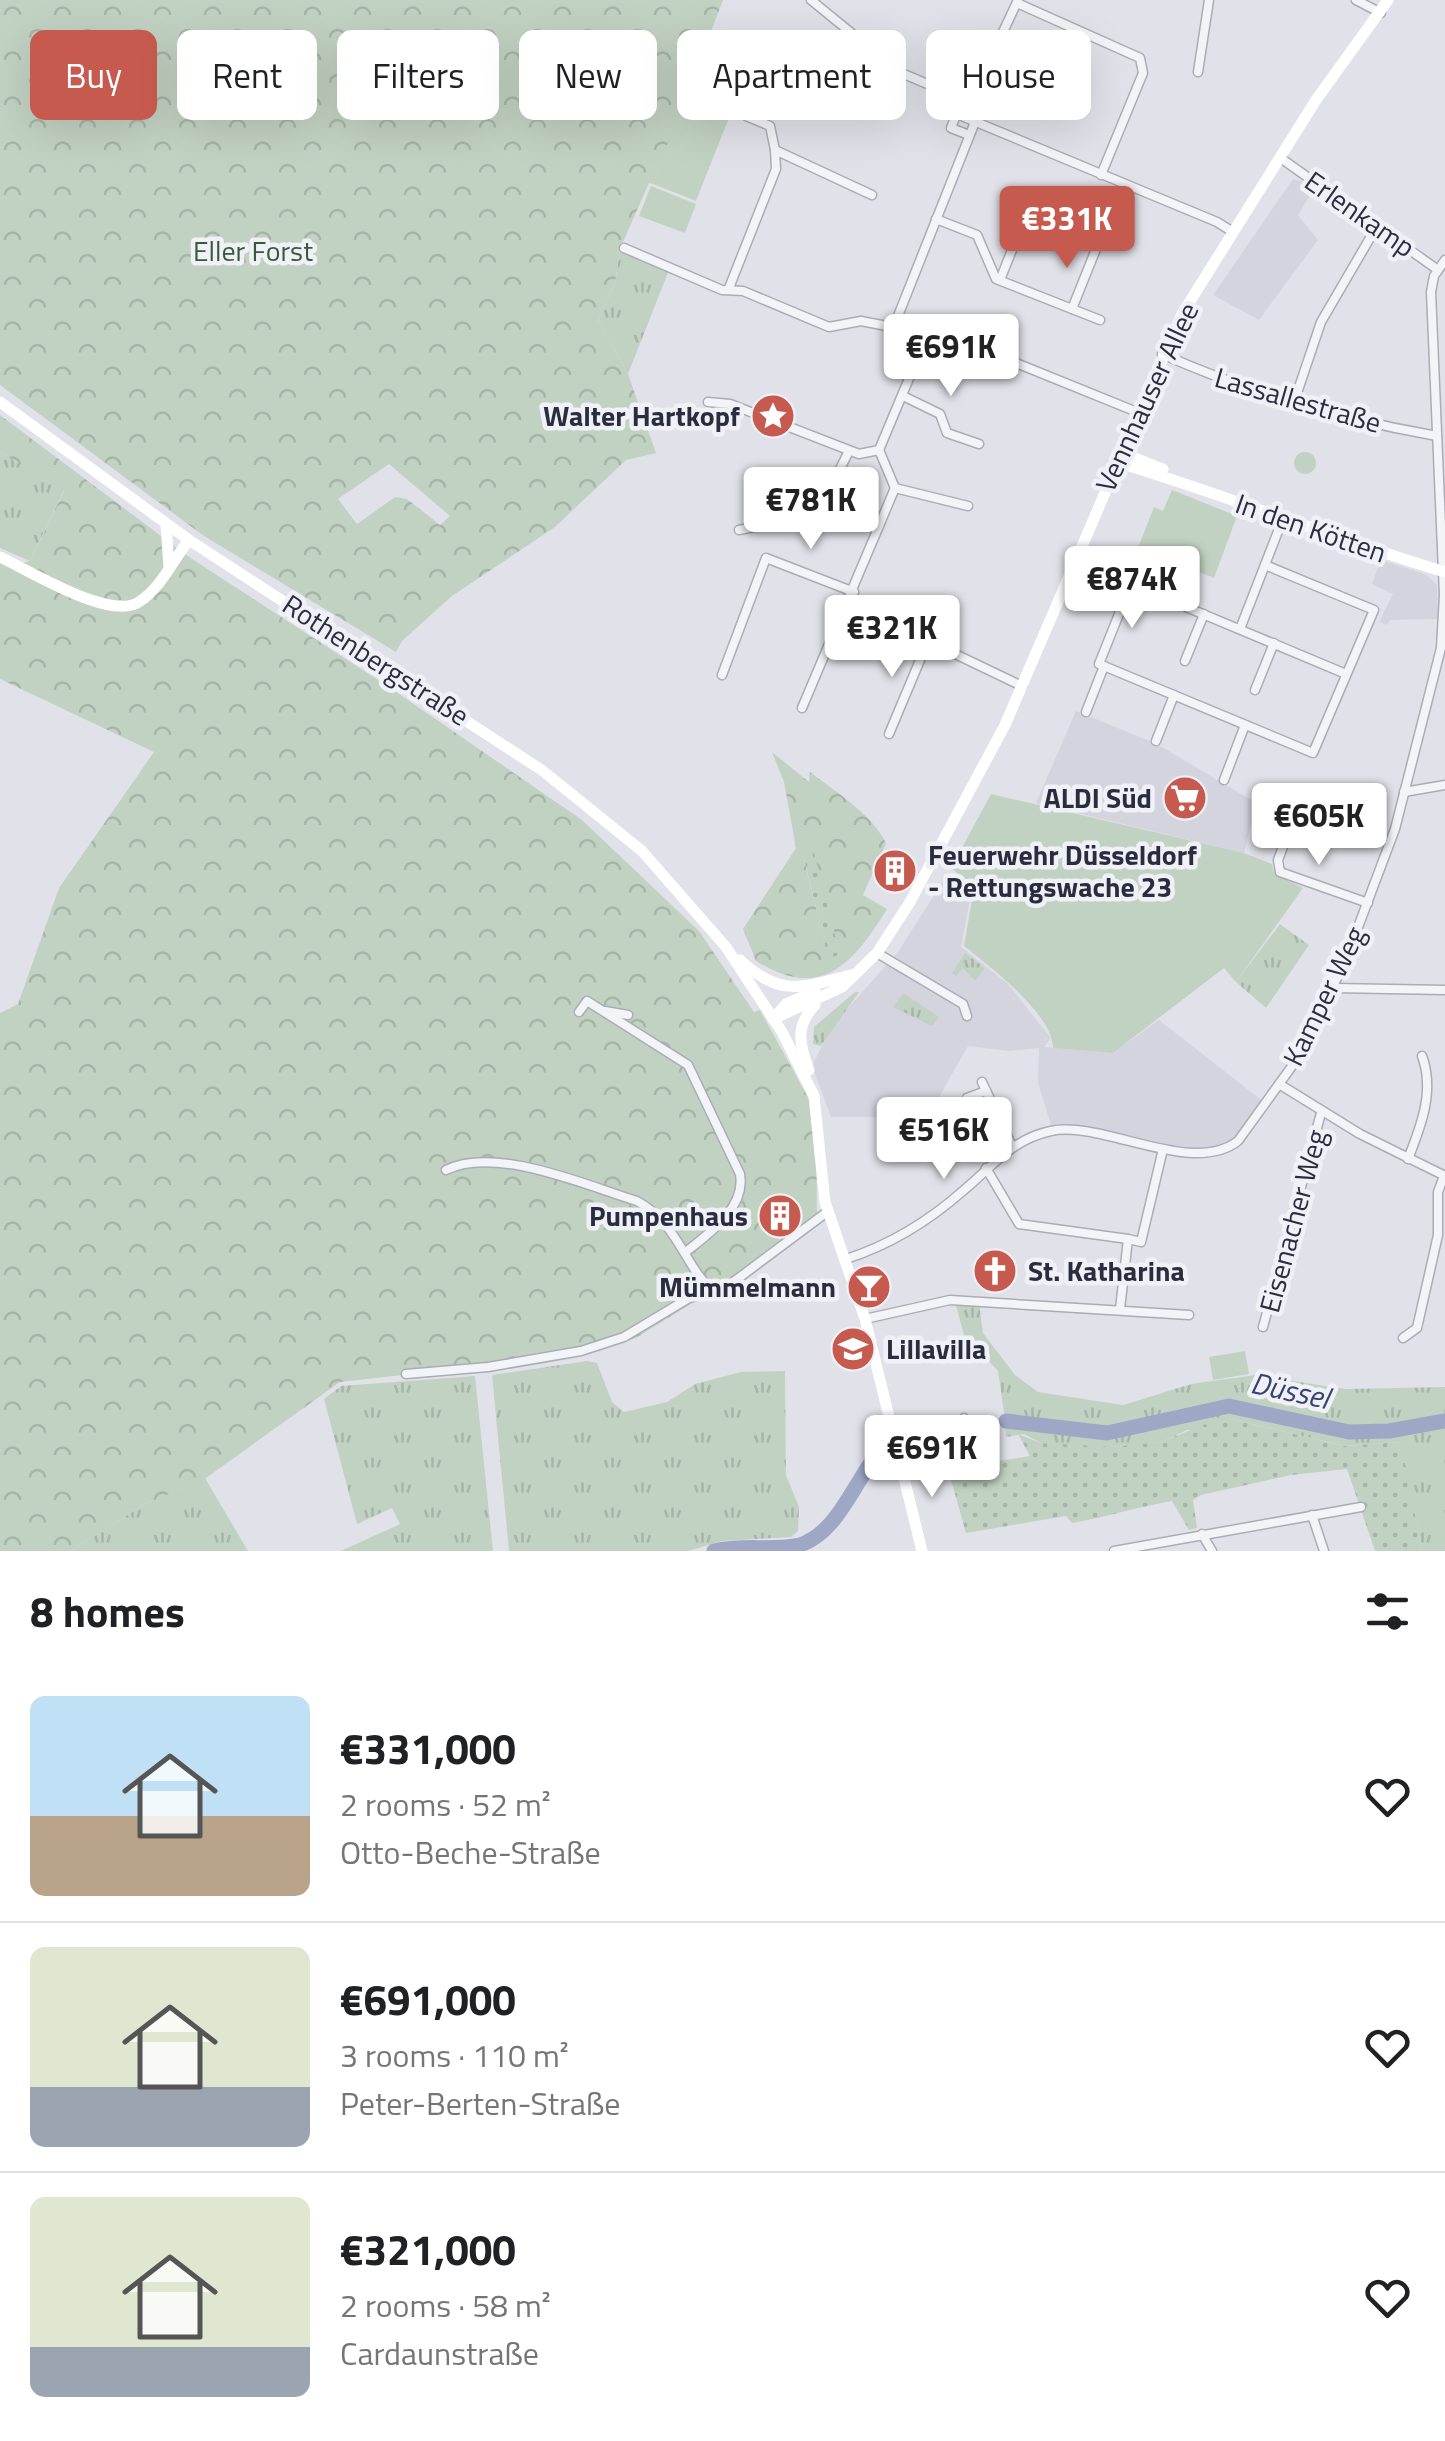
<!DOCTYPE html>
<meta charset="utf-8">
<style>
:root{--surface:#fff;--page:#f2f2f2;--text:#202124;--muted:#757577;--line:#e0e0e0;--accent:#c65a4e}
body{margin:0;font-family:"Titillium Web",sans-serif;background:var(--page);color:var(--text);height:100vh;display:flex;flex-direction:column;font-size:38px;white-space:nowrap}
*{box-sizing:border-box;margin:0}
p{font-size:32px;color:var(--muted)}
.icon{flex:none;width:55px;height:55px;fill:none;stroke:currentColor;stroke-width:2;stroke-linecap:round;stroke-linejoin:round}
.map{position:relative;height:1551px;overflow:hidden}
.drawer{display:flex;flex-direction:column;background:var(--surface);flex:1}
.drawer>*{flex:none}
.hud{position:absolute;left:30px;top:30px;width:1385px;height:90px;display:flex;gap:20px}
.price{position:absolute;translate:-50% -85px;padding:0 22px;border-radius:10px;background:#fff;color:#222;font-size:32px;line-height:65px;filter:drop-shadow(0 2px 5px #0008)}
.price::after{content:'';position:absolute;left:50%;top:60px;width:30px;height:22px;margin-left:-15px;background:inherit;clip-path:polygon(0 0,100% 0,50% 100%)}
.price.active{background:var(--accent);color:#fff}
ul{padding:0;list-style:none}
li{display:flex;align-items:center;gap:30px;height:250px;padding:0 30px}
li+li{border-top:2px solid var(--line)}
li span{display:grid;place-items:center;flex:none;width:280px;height:200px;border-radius:15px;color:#555}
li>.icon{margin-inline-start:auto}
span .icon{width:120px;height:120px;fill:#fffc;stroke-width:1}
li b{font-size:42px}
h2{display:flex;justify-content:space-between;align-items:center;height:120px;padding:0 30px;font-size:42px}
.chip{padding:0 35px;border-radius:15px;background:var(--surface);box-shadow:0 10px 40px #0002;font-size:35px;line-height:90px}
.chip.active{background:var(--accent);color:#fff}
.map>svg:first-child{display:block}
</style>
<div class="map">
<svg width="1445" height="1551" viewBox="0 0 1445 1551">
<defs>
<pattern id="grass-tufts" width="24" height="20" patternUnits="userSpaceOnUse" patternTransform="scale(2.5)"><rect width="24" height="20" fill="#c2d2c2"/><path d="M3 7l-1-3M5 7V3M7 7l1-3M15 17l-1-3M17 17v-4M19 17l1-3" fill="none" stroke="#a7b5a8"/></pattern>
<pattern id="forest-crowns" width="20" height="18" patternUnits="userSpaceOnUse" patternTransform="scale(2.5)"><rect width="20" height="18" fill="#c2d2c2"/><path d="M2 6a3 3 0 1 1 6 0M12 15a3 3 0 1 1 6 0" fill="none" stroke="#a7b5a8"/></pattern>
<pattern id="garden-dots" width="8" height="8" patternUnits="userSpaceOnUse" patternTransform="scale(2.5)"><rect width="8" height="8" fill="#c2d2c2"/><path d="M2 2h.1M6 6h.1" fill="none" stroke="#a7b5a8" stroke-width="1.8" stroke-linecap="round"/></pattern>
</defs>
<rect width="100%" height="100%" fill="#e1e2e9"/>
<g fill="#d3d4dd">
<path d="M1293,179L1316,185L1298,215L1318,240L1259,320L1213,295Z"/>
<path d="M1385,561L1427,575L1437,585L1438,619L1390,620L1387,625L1379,622L1393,594L1372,584L1378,567Z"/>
<path d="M1076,711L1157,744L1256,803L1244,853L1036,803Z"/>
<path d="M945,878L971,895L961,947L1007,983L1051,1038L1044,1047L1113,1053L1159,1020L1264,1102L1232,1144L1209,1150L1163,1148L1052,1128L1038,1083L1039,1048L1009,1051L968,1046L935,1104L949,1147L887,1149L886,1117H831L812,1066L832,1026L898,952Z"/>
</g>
<g fill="url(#grass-tufts)" fill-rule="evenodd">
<path d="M620,249L669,270L628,374L598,320L615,283Z"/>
<path d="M0,452L64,490L30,561L0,548Z"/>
<path d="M1280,924L1309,945L1266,1008L1236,982Z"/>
<path d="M965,953L985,968L975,981L963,968L956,976L952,973Z"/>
<path d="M855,992H859L821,1046L813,1044L814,1027Z"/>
<path d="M903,993L939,1017L932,1026L893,1007Z"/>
<path d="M955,1302L979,1303L983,1333L1015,1375L1038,1392L1123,1405L1191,1384L1255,1375L1345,1389L1445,1387V1420L1357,1432H1396L1445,1422V1551H1422L1400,1442L1345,1446L1231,1419L1207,1430H1187L1162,1442L1130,1446L1085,1448L1041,1443L1024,1434L1006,1437L1005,1422C1052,1421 1096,1443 1142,1429L1082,1432L1005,1420L998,1371L964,1335ZM1227,1405L1356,1432L1328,1431L1229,1407L1144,1428L1204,1408Z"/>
<path d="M587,1361L597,1363L612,1402L624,1412L667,1402L695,1384L741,1372L785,1371L786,1475L799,1507L798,1531L791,1537L722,1541L688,1551H509L492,1375Z"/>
<path d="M475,1376L493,1551H341L400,1524L392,1508L357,1524L324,1399L341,1386Z"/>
<path d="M205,1478L248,1551H71L143,1505Z"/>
</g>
<g fill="url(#forest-crowns)" fill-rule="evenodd">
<path d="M0,0H723L653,184L649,183L620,249L615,283L598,320L628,374L656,453L626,460L555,527L452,596L402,641L396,652L204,536L0,385ZM389,464L450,516L440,525L407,499L395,497L357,524L338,499Z"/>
<path d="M0,415L189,557L392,689L582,820L699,931L754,1012L760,1010L810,1101L816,1132L817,1214L715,1289L636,1338L564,1357L340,1382L206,1478L143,1505L71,1551H0V1013L18,1004L59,888L154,752L0,679V561L10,565L30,561L64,491L0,452Z"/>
<path d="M772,752L809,782L810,772C837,793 871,813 886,843L863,895L887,909C853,964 821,1002 756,961L743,929L796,848L784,782ZM812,849L840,955L828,957L803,855Z"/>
</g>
<g fill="#c2d2c2">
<path d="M703,44L743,60L740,67L748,70L696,201L653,184Z"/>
<path d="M651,186L696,204L685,233L639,216Z"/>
<circle cx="1305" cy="463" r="11"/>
<path d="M1172,490L1237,516L1214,578L1138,548L1154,507L1163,511Z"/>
<path d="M991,794L1244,853L1272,864L1274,873L1303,888L1236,982L1224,968L1113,1053L1053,1048C1053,1014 989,966 964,946L974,888L951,868Z"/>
<path d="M1245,1351L1249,1374L1213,1380L1209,1357Z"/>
</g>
<g fill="url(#garden-dots)">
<path d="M813,848L840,955L828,958L803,854Z"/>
<path d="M1231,1419L1345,1446L1401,1442L1422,1551H1375L1347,1469L1291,1475L1201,1495L1193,1500L1197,1528L1189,1530L1172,1501C1137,1507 1107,1517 1072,1523L1066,1516L966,1533L948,1469L1030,1456L1018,1434L1041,1443L1112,1447L1161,1442L1206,1424L1208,1429Z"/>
</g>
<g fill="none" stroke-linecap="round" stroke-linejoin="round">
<g stroke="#9ea7c6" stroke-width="15">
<path d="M1006,1421L1107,1433L1229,1406L1349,1432L1389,1431L1445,1421"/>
<path d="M714,1551C743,1544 771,1551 800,1545C844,1530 857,1468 891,1440"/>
</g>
<defs>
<g id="street">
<path d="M811,0L899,72L970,102L964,117L1217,222L1233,232"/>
<path d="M1356,0L1381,13"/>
<path d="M1017,3L1140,58L1143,73L1101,175"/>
<path d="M1198,72L1209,0"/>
<path d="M962,99L951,128L969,135"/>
<path d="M970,102L1018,0"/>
<path d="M746,116L770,126L775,150"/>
<path d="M1282,159L1438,270"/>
<path d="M936,219L977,235L996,279L1100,320"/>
<path d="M624,248L722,290L743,291L829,327L861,321L887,326L896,321L923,333L932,329L1137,412"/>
<path d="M1000,280L1026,215"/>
<path d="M729,288L776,169L775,150L872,195"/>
<path d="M1072,309L1096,249"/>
<path d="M896,321L975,122"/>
<path d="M1162,354C1252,394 1340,419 1437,436"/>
<path d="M903,396L940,414L947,433L979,444"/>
<path d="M708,402L730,404L859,454L879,450"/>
<path d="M1293,405L1321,322L1377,226"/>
<path d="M879,450L923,345V333"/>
<path d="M895,488L968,506"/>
<path d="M739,530C812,515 816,518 849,451"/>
<path d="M1265,565L1374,610L1313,753L1099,664L1131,584L1346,674"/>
<path d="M846,610L928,641L1022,686"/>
<path d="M1240,629L1282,521"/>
<path d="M1185,661L1204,614"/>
<path d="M722,675L766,558L854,592"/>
<path d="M1255,690L1274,643"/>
<path d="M802,708L895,488L879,450"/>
<path d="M1086,712L1104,666"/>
<path d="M889,734L928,641"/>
<path d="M1156,741L1174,695"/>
<path d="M1224,780L1245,725"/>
<path d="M1404,792L1445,785"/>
<circle cx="1297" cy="810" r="11"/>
<path d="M1293,820L1278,860L1280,872L1368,903"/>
<path d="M877,953L963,1004L967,1016"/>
<path d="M1334,988L1445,990"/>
<path d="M605,1011L628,1015"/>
<path d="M579,1012L587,1001L688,1065L740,1174C746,1207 711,1232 687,1251"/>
<path d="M982,1082L1012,1146"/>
<path d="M1279,1084L1360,1134L1445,1176"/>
<path d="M967,1098L986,1091"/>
<path d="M1408,1159C1421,1126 1435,1091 1422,1056"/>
<path d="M986,1168L1019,1224L1128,1239"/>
<path d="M446,1170C495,1145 588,1186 637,1201C678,1223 685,1267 712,1290"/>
<path d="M846,1259C890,1245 929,1221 964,1190C993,1166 1012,1139 1051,1131C1103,1120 1191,1177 1238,1141L1300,1055L1346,959L1395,829L1441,648L1444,595L1431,292L1434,276L1445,260"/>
<path d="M1120,1309L1128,1239L1141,1242L1163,1149"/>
<path d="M865,1319L950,1300L1189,1315"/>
<path d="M1263,1327L1321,1113"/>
<path d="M1403,1338L1417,1328L1438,1235V1192L1444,1176"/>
<path d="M406,1374L488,1367L581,1351L624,1337L689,1298L724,1289L827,1212"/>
<path d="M898,1445L958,1434L965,1428L964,1418"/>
<path d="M1312,1515L1324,1551"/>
<path d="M1202,1534L1212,1551"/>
<path d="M1114,1551L1361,1507"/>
</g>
</defs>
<use href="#street" stroke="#aaacb6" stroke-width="11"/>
<use href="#street" stroke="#f3f4f7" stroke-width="8"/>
<g stroke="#fff" stroke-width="11">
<path d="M0,402L189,540L543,771L642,851L726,947L782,1032L814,1096L825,1202L865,1319L922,1551"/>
<path d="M1120,452L1163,469"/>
<path d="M1116,462C1227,495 1334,539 1445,572"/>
<path d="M166,524L169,567"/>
<path d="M0,557C30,571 110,621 139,602C161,588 173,560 189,540"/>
<path d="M740,960C783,1000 805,986 855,974"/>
<path d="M773,1019L842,987L877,953L910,902L1005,725L1182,314L1316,100L1388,0"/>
<path d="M773,1019L786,1004L815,991"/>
<path d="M809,1070C799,1044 795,1026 815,1005"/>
</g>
</g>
<defs>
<symbol id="sight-disc" viewBox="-11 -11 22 22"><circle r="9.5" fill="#c65a4e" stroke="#f0f1f6"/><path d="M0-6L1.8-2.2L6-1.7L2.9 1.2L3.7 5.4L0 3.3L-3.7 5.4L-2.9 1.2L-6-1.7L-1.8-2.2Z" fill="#fff"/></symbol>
<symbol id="supermarket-disc" viewBox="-11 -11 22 22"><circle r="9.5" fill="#c65a4e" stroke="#f0f1f6"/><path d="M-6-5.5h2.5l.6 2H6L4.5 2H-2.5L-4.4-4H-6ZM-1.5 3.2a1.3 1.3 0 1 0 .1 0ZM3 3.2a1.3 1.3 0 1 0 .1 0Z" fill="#fff"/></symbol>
<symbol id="building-disc" viewBox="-11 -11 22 22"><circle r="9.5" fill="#c65a4e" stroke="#f0f1f6"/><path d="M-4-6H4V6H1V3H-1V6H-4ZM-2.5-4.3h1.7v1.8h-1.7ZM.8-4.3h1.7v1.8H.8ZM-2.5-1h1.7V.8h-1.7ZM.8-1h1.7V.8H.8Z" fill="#fff"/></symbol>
<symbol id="church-disc" viewBox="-11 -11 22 22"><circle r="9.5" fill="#c65a4e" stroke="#f0f1f6"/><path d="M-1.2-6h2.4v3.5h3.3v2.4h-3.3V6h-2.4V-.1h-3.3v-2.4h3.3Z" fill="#fff"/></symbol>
<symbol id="bar-disc" viewBox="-11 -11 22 22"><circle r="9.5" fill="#c65a4e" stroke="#f0f1f6"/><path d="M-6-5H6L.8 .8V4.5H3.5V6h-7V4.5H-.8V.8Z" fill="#fff"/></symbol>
<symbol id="school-disc" viewBox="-11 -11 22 22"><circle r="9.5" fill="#c65a4e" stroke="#f0f1f6"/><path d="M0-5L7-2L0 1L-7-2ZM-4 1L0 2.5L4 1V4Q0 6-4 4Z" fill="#fff"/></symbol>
</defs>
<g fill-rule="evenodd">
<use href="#sight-disc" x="748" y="391" width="50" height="50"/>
<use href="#supermarket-disc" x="1160" y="773" width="50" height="50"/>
<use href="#building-disc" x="870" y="846" width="50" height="50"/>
<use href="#building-disc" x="755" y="1191" width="50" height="50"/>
<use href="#church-disc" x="970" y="1246" width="50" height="50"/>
<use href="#bar-disc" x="844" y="1262" width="50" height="50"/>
<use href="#school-disc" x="828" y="1324" width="50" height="50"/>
</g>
<g text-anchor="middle" stroke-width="9" stroke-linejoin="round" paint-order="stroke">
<g font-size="28" fill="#2a2d3f" stroke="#f0f1f6">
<text transform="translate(1360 214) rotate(35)" y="10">Erlenkamp</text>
<text transform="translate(1147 397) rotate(-65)" y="10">Vennhauser Allee</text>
<text transform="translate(1298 400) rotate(16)" y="10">Lassallestraße</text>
<text transform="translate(1311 528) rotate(19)" y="10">In den Kötten</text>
<text transform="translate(376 660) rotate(33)" y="10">Rothenbergstraße</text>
<text transform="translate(1324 996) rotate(-64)" y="10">Kamper Weg</text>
<text transform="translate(1293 1221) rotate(-75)" y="10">Eisenacher Weg</text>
</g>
<g font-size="28" fill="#385a3b" stroke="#f0f1f6">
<text x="253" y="261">Eller Forst</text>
</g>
<g font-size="28" font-weight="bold" fill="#2a2d3f" stroke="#f0f1f6" text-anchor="end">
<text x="740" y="426">Walter Hartkopf</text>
<text x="1152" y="808">ALDI Süd</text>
<text x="928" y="865" text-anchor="start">Feuerwehr Düsseldorf<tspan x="928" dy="32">- Rettungswache 23</tspan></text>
<text x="748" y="1226">Pumpenhaus</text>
<text x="1028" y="1281" text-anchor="start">St. Katharina</text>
<text x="836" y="1297">Mümmelmann</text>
<text x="886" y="1359" text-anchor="start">Lillavilla</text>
</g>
<g font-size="30" font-style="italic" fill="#374271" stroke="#f0f1f6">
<text transform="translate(1290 1391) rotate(12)" y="10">Düssel</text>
</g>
</g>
</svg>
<b class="price active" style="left:1067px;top:271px">€331K</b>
<b class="price" style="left:951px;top:399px">€691K</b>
<b class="price" style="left:811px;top:552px">€781K</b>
<b class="price" style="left:1132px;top:631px">€874K</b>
<b class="price" style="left:892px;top:680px">€321K</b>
<b class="price" style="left:1319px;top:868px">€605K</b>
<b class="price" style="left:944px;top:1182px">€516K</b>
<b class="price" style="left:932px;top:1500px">€691K</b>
<div class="hud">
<a class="chip active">Buy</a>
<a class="chip">Rent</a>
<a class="chip">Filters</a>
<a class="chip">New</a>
<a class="chip">Apartment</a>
<a class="chip">House</a>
</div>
</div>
<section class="drawer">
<h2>8 homes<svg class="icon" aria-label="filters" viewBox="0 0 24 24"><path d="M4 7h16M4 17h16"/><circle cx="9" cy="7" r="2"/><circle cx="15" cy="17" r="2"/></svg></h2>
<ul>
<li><span style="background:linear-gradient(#bfe0f5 60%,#b9a48a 0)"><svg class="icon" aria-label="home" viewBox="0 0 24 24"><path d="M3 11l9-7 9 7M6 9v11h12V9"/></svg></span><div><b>€331,000</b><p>2 rooms · 52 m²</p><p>Otto-Beche-Straße</p></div><svg class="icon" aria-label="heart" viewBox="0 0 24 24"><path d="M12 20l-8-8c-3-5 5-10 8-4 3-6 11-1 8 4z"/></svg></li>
<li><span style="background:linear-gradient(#dfe7d0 70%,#9aa5b1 0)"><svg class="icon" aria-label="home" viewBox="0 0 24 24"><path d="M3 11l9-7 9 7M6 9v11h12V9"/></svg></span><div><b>€691,000</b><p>3 rooms · 110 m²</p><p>Peter-Berten-Straße</p></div><svg class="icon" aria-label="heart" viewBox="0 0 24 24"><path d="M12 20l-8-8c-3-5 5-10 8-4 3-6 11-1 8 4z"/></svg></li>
<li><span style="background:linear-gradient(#dfe7d0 75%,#9aa5b1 0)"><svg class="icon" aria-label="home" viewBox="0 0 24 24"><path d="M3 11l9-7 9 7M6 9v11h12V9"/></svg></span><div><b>€321,000</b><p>2 rooms · 58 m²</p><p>Cardaunstraße</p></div><svg class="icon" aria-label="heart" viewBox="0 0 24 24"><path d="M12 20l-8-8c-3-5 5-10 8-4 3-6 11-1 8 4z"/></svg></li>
</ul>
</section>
